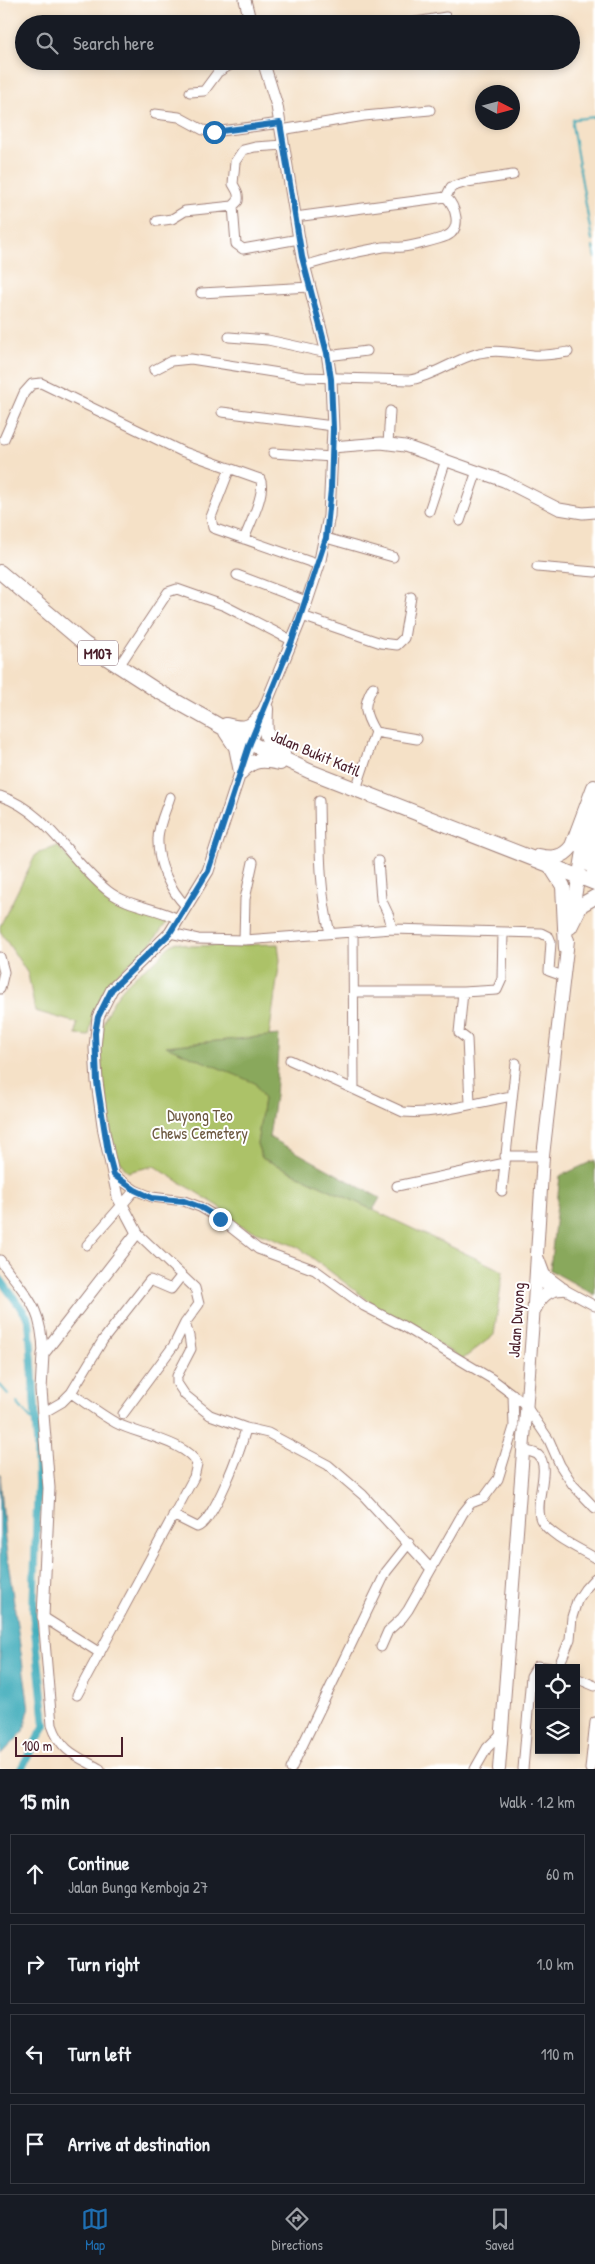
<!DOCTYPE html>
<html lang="en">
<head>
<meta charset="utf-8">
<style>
  body { margin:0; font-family:"Patrick Hand",sans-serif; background:#20242c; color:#f1f3f6 }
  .controls { position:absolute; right:15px; bottom:15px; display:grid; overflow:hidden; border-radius:0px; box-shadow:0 2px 8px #0003 }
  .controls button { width:45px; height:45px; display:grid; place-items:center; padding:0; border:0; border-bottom:1px solid #363941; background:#171b24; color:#f1f3f6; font:25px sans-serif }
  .compass { position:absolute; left:475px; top:85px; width:45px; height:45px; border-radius:50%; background:#171b24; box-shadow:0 2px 8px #0003; rotate:96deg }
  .scale { position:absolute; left:15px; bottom:12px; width:108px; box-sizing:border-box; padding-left:5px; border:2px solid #4a1f2b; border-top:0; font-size:14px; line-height:18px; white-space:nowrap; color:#4a1f2b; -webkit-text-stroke:4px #fff; paint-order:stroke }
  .stop { position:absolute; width:15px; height:15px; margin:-11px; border:4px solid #1f6fb2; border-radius:50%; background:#fff }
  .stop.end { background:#1f6fb2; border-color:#fff; box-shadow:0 1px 5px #0008 }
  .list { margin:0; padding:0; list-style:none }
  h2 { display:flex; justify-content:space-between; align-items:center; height:65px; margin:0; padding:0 20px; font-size:21px }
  h2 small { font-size:16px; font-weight:400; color:#9ea1a6 }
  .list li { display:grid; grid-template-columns:32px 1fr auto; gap:15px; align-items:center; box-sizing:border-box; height:80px; margin:0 10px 10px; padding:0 10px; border:1px solid #363941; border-radius:0px }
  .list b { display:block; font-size:19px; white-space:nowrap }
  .list p { margin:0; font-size:16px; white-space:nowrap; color:#9ea1a6 }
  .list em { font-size:16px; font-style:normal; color:#9ea1a6 }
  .icon { flex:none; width:28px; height:28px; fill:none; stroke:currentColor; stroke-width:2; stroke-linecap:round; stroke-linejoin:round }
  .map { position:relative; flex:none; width:595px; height:1769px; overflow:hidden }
  .search { position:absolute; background:#171b24; box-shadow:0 2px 8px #0003; left:15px; right:15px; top:15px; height:55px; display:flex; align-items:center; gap:12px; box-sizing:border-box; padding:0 18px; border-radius:28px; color:#9ea1a6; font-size:19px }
  .sheet { height:425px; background:#171b24 }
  nav { display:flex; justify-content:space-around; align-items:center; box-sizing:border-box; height:70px; border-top:1px solid #363941; background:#171b24; font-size:14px; color:#9ea1a6 }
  nav a { display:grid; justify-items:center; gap:2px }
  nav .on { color:#1f6fb2 }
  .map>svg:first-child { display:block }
  .green { fill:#acc267; stroke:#7b7049 }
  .forest { fill:#89a85c; stroke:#6a6444 }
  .water { fill:#3cabba; stroke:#436572 }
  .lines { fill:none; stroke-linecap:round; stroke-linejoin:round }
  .stream { stroke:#3cabba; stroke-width:2 }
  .canal { stroke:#3cabba; stroke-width:8 }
  .minor-casing { stroke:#a08079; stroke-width:11 }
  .tertiary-casing { stroke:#a08079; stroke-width:13 }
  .secondary-casing { stroke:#a08079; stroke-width:14 }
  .primary-casing { stroke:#a08079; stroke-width:16 }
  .minor { stroke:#fff; stroke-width:9 }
  .tertiary { stroke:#fff; stroke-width:11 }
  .secondary { stroke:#fff; stroke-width:12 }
  .primary { stroke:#fff; stroke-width:14 }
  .route { stroke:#1f6fb2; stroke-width:6 }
  .labels { text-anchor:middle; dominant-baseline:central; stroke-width:4; stroke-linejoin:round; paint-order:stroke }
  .shield { fill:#fff; stroke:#80626b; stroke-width:1 }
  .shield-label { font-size:15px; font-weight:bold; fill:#4a1f2b }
  .street-label { font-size:16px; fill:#4a1f2b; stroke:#fff }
  .park-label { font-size:16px; fill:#6c5840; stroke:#fff }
</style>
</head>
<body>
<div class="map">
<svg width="595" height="1769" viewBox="0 0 595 1769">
  <rect width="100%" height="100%" fill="#fff"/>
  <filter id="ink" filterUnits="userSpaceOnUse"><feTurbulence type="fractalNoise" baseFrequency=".02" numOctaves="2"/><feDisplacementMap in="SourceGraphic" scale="10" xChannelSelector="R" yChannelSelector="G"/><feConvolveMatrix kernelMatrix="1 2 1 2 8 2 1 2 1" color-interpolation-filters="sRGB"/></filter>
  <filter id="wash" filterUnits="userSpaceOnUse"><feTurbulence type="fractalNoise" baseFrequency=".0096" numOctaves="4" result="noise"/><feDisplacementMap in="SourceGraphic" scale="20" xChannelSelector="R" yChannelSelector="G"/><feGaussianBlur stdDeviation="1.12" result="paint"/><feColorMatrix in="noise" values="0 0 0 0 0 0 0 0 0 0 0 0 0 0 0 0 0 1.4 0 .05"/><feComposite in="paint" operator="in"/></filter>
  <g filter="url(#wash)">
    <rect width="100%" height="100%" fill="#f5e1c7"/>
    <path class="green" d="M58,846C79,871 99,896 130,909C143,915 155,915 167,922L151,944L112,979L103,992L93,1015L89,1036L76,1035L77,1023L35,1011L28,974L0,931V926L36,854Z
      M177,942L189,946L278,944L280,960L269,1036L167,1046L255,1082L264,1099L257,1144L262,1158L503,1271L494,1335L463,1359L381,1310L298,1247L235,1224L220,1207L154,1166L128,1172C112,1155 111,1131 108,1108C105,1088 100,1068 100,1048C99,1010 125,981 154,962C163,955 166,946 177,942Z"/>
    <path class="forest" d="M279,1035L275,1096L269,1137L380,1198L373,1210L262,1158L257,1144L264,1099L255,1083L166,1046Z
      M595,1160V1295L550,1270L560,1176Z"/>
    <path class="water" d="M0,1473L5,1540L29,1709L24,1731L0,1756Z"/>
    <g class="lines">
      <path class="stream" d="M592,240L572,125L573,120L575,119L595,117
        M593,247L595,258
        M0,1385L8,1394
        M17,1403L36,1425"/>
      <path class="canal" d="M0,1279L29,1319L37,1441L38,1483L33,1612L45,1725L21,1769"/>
    </g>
  </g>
  <g filter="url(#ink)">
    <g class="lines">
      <g class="minor-casing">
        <path id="minor" d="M404,24L446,17
          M190,92L204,91L218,72L234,63L241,61
          M155,114L179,117L203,130L214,132L280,123
          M281,130L364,116L430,110
          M233,206L236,244L243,249L299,239
          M295,217L446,197L451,187L467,182L513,175
          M157,221L172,219L185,211L233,206L238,201C239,193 237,191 233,184L235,162L243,150L255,147L284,145
          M304,266C330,258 356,252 383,247C389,246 396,248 402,247C413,246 437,240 447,236C463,228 455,206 446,197
          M201,293L310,287
          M229,337L268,340L327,353
          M327,356L367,351
          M154,370L171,361L191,359L304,377L410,380C434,376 455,359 479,353C497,349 515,353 533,355C545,356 556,354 568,352
          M222,412L333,426
          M4,439L24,393L32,384L41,383L181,451L260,479C267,491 249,526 244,539
          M388,444L390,411
          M273,453L332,457
          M230,468L211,517L213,528L319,565
          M429,511L446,460
          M460,521L477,471
          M326,538L393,557
          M537,567L595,572
          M237,575L306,601
          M302,616L381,643L397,645L404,638L411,597
          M119,666L168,592L177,589L225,606L293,641
          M373,687C362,706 364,713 375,732
          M356,789L375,732L417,739
          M0,796C47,811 70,861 108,891C129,907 155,907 178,919
          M170,797C166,810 158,825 158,839C157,863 170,890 186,906
          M319,801C320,845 319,890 330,933
          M378,861L381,899L389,916L392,929
          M353,932L354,1089
          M170,933L198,939L244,940L392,929L541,933L549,937L551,942L549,971L563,976
          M244,940L245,899L253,862
          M0,957L4,972L0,989
          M354,992H463L497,990L502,979L503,932
          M463,992L459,1033L467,1039L470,1103
          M290,1060L403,1112C439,1115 477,1102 512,1096
          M505,1156H543
          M114,1175L135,1190L152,1197L184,1201L200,1207L220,1219L258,1249L315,1270L364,1306L403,1326L492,1379L520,1400L526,1406L549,1440L560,1465L573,1485L595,1508
          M397,1186L505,1163
          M502,1191L516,1063
          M87,1245L135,1190
          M0,1260C27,1297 42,1306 43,1354
          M535,1283L560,1287L595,1306
          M185,1323L189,1336L191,1349L177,1376V1383L185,1395L210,1415L246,1428L268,1433L328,1465L363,1495L431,1569
          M71,1393L103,1340L150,1280L171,1289L182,1275
          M43,1413L62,1402L71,1393C86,1403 100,1414 116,1423C136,1434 188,1442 197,1464L194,1477L77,1695
          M123,1414L174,1345L185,1323L199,1304L195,1288L137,1233
          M523,1450C528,1452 534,1452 538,1455C552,1467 533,1503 541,1520C549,1535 580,1549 595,1558
          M173,1515L197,1527C213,1524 242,1446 246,1428
          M43,1617L52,1725C61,1752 77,1756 100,1769
          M43,1617L100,1653
          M381,1647L388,1631L402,1618L408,1610L463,1513L471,1503L484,1498L498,1479L514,1427L513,1394
          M558,1668L570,1639L572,1617L577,1601L585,1589L595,1578
          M576,1678L595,1686
          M291,1769L386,1572L409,1543
          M475,1769L487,1748L502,1733
          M523,1769L531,1676L537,1666L552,1668
          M590,1769L595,1722"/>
      </g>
      <g class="tertiary-casing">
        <path id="tertiary" d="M245,0L251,24
          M332,447L381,443L405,446L504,481L559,509L583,513L595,512
          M43,1617L49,1488L41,1390L43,1354L137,1233L118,1197L104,1132L97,1082L95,1048L98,1017L112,989L170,933L208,871L250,743L302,616L319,565L329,516L333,429L331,379L327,353L302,257L277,106L263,61"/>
      </g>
      <g class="secondary-casing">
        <path id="secondary" d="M571,920L586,834
          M538,1259L544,1275L560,1287
          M535,1309C541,1296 549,1289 563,1289
          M499,1769L533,1320L543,1156L568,940"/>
      </g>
      <g class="primary-casing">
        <path id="primary" d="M0,572L85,644L156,690L250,743L309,771L595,883
          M266,709C265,732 263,739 283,753
          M226,725C249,731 251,727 266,709
          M226,732L236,747L241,772
          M241,772C253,759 263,759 280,763
          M593,805L589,862L595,872
          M539,856C553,859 563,858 572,846L594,787
          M549,864L563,886L566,948
          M570,927L581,905L595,897"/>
      </g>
      <use href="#minor" class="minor"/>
      <use href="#tertiary" class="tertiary"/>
      <use href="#secondary" class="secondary"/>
      <use href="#primary" class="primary"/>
    </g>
  </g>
  <g class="lines" filter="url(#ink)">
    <path class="route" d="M214,132L280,123L302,257L327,353L331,379L333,429L331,489L326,538L292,641L250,743L208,871L170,933L112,989L98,1017L95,1033L97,1082L108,1152L114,1175L135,1190L152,1198L184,1201L200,1207L220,1219"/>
  </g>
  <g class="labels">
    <rect class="shield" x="78" y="640.5" width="40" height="25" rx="4"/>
    <g class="shield-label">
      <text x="98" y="653">M107</text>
    </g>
    <g class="street-label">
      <text transform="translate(316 753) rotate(23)">Jalan Bukit Katil</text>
      <text transform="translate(516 1320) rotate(-86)">Jalan Duyong</text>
    </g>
    <g class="park-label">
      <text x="200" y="1115">Duyong Teo<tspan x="200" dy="18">Chews Cemetery</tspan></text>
    </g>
  </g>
</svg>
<div class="controls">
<button><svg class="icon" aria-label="locate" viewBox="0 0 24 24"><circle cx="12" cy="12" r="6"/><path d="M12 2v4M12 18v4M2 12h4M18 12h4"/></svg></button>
<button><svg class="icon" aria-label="layers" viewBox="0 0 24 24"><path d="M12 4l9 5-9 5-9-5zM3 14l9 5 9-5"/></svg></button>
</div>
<svg class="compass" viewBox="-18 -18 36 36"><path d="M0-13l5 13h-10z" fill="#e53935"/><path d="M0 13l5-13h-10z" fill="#9ea1a6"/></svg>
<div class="scale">100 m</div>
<div class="stop" style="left:214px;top:132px"></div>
<div class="stop end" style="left:220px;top:1219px"></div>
<div class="search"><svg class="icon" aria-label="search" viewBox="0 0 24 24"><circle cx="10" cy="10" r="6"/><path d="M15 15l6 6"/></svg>Search here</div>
</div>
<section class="sheet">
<h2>15 min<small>Walk · 1.2 km</small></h2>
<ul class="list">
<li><svg class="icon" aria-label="ahead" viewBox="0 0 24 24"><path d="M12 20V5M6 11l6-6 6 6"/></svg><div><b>Continue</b><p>Jalan Bunga Kemboja 27</p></div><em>60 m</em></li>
<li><svg class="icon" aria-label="right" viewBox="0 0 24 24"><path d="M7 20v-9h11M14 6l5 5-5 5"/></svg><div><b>Turn right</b></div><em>1.0 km</em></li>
<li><svg class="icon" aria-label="left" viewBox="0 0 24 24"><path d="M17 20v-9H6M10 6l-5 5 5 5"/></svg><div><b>Turn left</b></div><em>110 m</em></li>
<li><svg class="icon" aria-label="arrive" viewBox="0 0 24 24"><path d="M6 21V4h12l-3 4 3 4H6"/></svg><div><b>Arrive at destination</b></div></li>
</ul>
</section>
<nav>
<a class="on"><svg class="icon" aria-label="map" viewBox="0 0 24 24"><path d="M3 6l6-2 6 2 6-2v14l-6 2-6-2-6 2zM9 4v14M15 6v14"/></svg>Map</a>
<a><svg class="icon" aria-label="directions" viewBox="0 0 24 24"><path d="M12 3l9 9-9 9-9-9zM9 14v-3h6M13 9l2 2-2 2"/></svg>Directions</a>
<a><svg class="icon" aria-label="saved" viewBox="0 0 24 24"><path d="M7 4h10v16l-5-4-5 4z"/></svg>Saved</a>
</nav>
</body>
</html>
